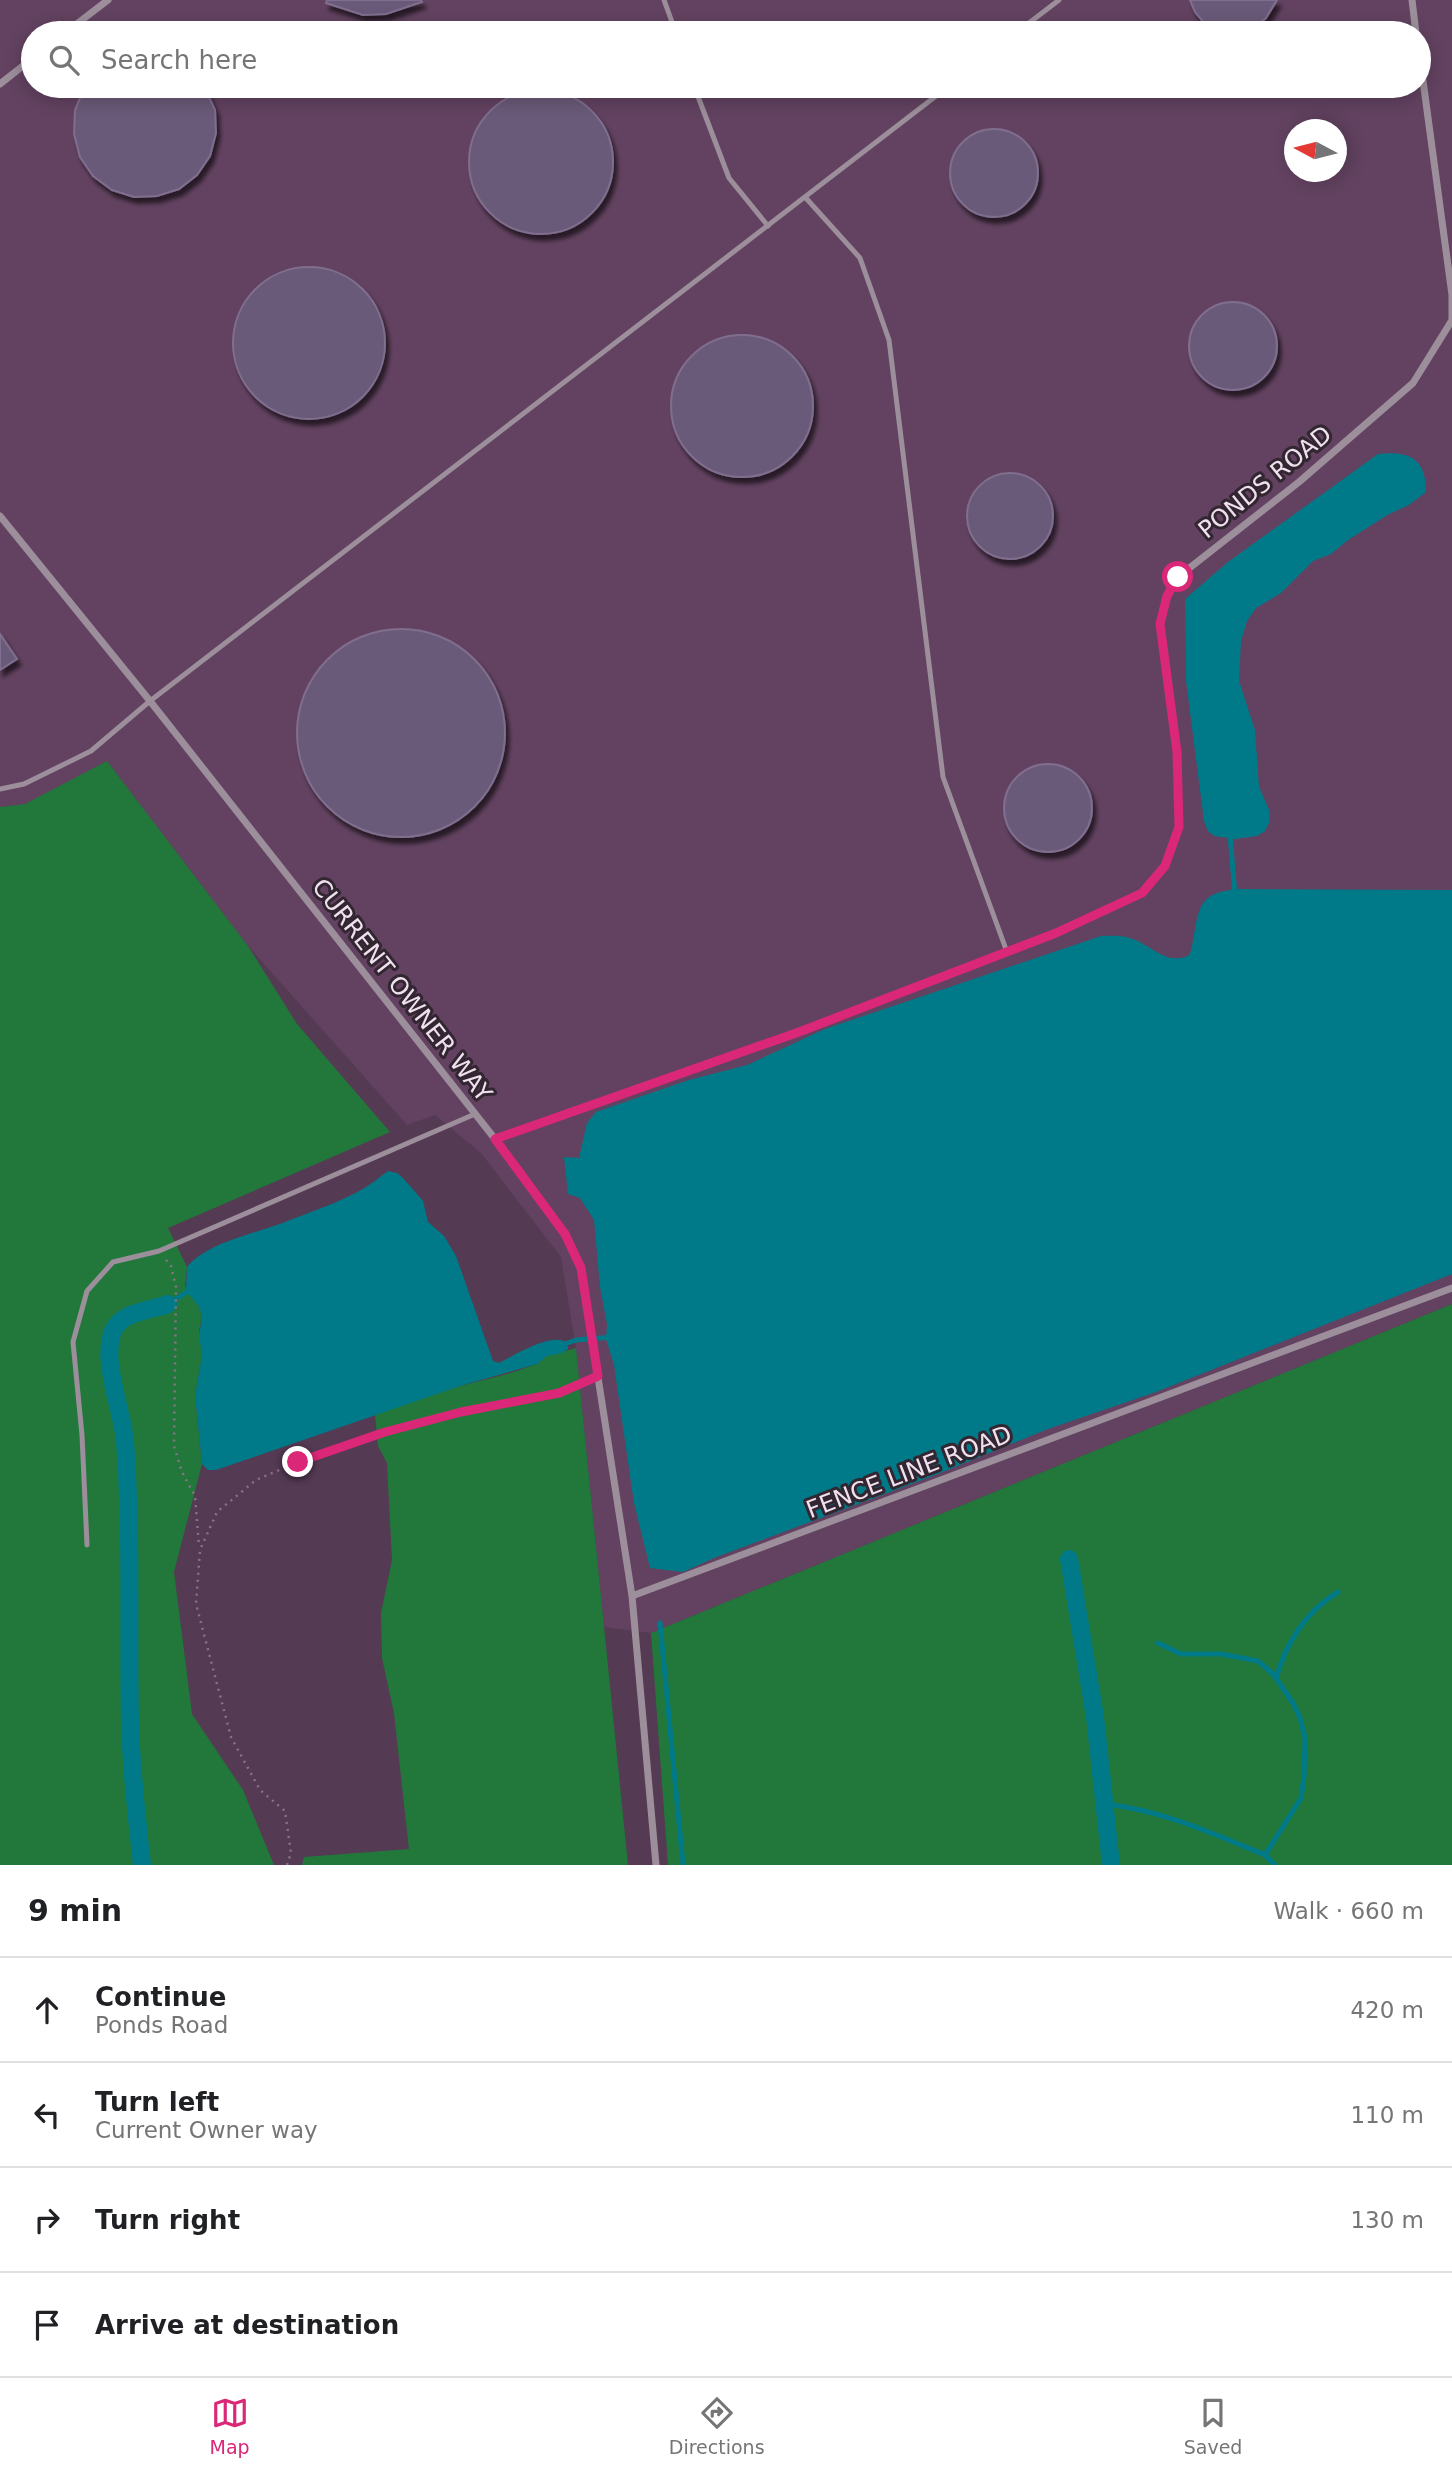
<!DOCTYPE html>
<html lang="en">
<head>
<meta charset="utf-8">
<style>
  body { margin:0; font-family:"DejaVu Sans",sans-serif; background:#f2f2f2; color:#202124 }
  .compass { position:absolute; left:1284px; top:119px; width:63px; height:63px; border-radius:50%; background:#fff; box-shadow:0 4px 18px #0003; rotate:277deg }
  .stop { position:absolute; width:21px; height:21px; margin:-16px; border:5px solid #db2777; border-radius:50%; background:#fff }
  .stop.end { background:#db2777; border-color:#fff; box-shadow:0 2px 7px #0008 }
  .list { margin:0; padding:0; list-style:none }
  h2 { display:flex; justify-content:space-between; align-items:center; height:91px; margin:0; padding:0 28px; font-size:30px }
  h2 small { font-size:23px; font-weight:400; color:#757577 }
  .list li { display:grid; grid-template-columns:46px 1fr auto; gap:21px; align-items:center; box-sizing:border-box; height:105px; padding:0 28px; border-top:2px solid #e0e0e0 }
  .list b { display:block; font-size:26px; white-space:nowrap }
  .list p { margin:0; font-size:23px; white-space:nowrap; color:#757577 }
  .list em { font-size:23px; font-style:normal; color:#757577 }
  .icon { flex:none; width:38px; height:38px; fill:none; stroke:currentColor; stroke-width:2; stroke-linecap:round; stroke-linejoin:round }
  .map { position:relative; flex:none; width:1452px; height:1865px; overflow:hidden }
  .search { position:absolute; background:#fff; box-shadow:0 4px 18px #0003; left:21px; right:21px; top:21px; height:77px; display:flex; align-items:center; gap:18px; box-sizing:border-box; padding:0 24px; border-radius:38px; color:#757577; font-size:26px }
  .sheet { height:511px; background:#fff }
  nav { display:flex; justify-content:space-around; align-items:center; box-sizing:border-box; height:98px; border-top:2px solid #e0e0e0; background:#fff; font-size:19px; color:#757577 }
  nav a { display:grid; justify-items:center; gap:4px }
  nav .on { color:#db2777 }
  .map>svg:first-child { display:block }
  .built { fill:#624260; fill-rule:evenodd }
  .green { fill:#22783b }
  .water { fill:#007a88 }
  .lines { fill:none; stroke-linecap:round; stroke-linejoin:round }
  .stream { stroke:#007a88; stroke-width:5 }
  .canal { stroke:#007a88; stroke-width:18 }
  .building { fill:#6b5a79; stroke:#806e8f; stroke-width:2; filter:url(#shadow) }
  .path { stroke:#897288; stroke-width:2.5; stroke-dasharray:2 5; stroke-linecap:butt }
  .service { stroke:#9c8f9b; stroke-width:5 }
  .minor { stroke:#9c8f9b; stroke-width:7 }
  .route { stroke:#db2777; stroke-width:9 }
  .labels { text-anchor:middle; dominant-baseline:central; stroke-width:6; stroke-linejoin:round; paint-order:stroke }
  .street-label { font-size:24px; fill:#f1e0ef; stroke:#322631 }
</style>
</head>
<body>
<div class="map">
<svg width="1452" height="1865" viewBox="0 0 1452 1865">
  <defs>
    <filter id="shadow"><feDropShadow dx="3.5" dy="6" stdDeviation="2" flood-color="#0009"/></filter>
  </defs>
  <rect width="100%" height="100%" fill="#543a53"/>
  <path class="built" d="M0,0H1452V1304L651,1633L604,1627L576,1348L561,1257L481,1153L435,1115L407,1125L248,946L107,761L25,805L0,807ZM33,33H1419V86H33ZM1294,130H1336V172H1294Z"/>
  <path class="green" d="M107,761L248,946L297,1024L390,1132L168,1228L187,1267L185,1286L199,1307L202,1317L199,1331L202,1356L195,1395L202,1464L174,1572L192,1714L243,1790L274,1865H0V807L25,804Z
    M1452,1304V1865H668L651,1633Z
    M576,1348L628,1865H302L304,1857L409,1849L394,1713L382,1658L381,1613L392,1560L387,1463L378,1446L375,1414L460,1386L507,1374L537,1364L547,1356Z"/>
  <path class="water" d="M1378,454C1409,451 1426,458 1426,492L1409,505L1389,514L1348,540L1331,554L1313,561L1281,593L1256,608L1247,621L1241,641L1239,681L1255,730L1259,787L1270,812L1269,823L1265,831L1257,836L1235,839L1214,836L1208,831L1204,821L1186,681L1185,599L1228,562Z
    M1240,889L1452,890V1274L1156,1392L1048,1429L938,1474L714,1558L683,1572L650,1568L634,1503L614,1365L606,1339L607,1324L600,1287L594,1220L580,1198L568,1194L564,1157L579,1158L587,1123L596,1112L689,1080L747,1065L825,1029L1101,936C1110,936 1120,935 1130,938C1152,945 1165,965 1188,956L1191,951C1200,912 1193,892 1240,889Z
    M388,1171L397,1173L403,1178L423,1201L428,1222L444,1236L456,1256L493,1361L499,1363C514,1355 554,1331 567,1343L568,1349L562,1353L547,1356L537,1364L460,1386L216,1470H208L202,1464L195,1395L202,1356L199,1335L202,1317L199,1307L186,1290L187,1267C208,1241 260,1233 290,1220C318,1209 350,1199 375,1181C379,1178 383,1174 388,1171Z"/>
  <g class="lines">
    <path class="stream" d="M1230,835L1235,895
      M168,1304L187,1292H193
      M562,1345L576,1340L614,1337
      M660,1623L683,1865
      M1158,1643L1181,1654H1221L1258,1661L1273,1674L1293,1703L1300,1718L1305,1738L1304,1777L1301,1798L1265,1855
      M1276,1679C1285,1644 1306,1611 1338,1592
      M1104,1804C1162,1810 1212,1833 1265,1855L1275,1865"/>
    <path class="canal" d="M1069,1559L1095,1717L1111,1865
      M142,1865C137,1818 131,1770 130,1722C128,1629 132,1534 125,1441C122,1409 101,1361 113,1331C122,1311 150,1311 168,1304"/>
  </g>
  <path class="building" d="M327,0H421L422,2L386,14L363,15L326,3Z
    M1190,0H1277L1266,18L1254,28L1233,33L1218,30L1205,24L1195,12Z
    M85,86H204L215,110L216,133L210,156L197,175L179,189L157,196L134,197L112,190L93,176L80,157L74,134L75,110Z
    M469 162a72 72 0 1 1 144 0a72 72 0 1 1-144 0Z
    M950 173a44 44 0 1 1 88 0a44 44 0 1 1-88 0Z
    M233 343a76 76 0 1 1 152 0a76 76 0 1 1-152 0Z
    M1189 346a44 44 0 1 1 88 0a44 44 0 1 1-88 0Z
    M671 406a71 71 0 1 1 142 0a71 71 0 1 1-142 0Z
    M967 516a43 43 0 1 1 86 0a43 43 0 1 1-86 0Z
    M297 733a104 104 0 1 1 208 0a104 104 0 1 1-208 0Z
    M0,634L17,659L0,670Z
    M1004 808a44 44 0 1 1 88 0a44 44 0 1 1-88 0Z"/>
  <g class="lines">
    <path class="path" d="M166,1260L171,1266L176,1287L174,1446L182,1472L195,1496L199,1546
      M287,1865L291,1853L285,1811L260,1790L231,1737L196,1604L200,1550L217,1512L256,1480L298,1462L385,1432L461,1412L559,1393L589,1380"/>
    <path class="service" d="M664,0L676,33
      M1016,33L1059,0
      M694,86L729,178L768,226
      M805,197L860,258L889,340L943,777L1007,952
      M0,789L24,784L91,751L150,701L949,86
      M87,1545L82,1435L73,1342L87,1291L113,1262L159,1251L475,1114"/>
    <path class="minor" d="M1412,0L1416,33
      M65,33L108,0
      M0,84L33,58
      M0,516L150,701L495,1139L565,1234L581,1268L632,1596
      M495,1139L799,1032L1056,933L1142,893L1165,866L1179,827L1177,752L1160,624L1167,596L1178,577L1299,482L1413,383L1452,320V295L1419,51
      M656,1865L632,1596L1452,1288"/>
  </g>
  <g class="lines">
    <path class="route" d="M298,1462L385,1432L461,1412L559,1393L598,1376L581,1268L565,1234L495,1139L799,1032L1056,933L1142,893L1165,866L1179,827L1177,752L1160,624L1167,596L1178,577"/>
  </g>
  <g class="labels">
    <g class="street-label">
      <text transform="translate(1265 482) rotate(-39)">PONDS ROAD</text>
      <text transform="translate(402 990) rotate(52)">CURRENT OWNER WAY</text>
      <text transform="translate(909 1472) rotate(-21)">FENCE LINE ROAD</text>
    </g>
  </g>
</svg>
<svg class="compass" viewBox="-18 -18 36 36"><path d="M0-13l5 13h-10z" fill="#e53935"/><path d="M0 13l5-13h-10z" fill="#757577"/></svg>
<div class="stop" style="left:1178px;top:577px"></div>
<div class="stop end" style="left:298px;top:1462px"></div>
<div class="search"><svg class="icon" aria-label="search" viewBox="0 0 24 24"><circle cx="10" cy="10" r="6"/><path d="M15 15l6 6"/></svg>Search here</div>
</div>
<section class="sheet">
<h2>9 min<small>Walk · 660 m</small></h2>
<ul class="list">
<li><svg class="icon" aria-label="ahead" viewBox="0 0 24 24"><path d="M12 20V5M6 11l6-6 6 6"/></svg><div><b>Continue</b><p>Ponds Road</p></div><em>420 m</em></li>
<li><svg class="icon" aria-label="left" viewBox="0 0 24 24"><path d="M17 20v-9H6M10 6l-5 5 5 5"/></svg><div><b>Turn left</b><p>Current Owner way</p></div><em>110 m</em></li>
<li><svg class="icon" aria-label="right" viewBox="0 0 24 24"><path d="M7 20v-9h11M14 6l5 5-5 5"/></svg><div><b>Turn right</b></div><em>130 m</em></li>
<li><svg class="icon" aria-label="arrive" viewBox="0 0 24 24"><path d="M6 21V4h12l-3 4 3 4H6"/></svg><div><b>Arrive at destination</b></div></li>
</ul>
</section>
<nav>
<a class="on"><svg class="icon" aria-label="map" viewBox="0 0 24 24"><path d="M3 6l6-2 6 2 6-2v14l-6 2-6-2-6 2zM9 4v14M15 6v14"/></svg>Map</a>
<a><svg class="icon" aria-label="directions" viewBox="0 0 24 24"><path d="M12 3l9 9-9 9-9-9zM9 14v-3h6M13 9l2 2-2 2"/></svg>Directions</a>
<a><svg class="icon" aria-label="saved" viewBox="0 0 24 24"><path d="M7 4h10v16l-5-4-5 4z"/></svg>Saved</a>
</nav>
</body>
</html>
